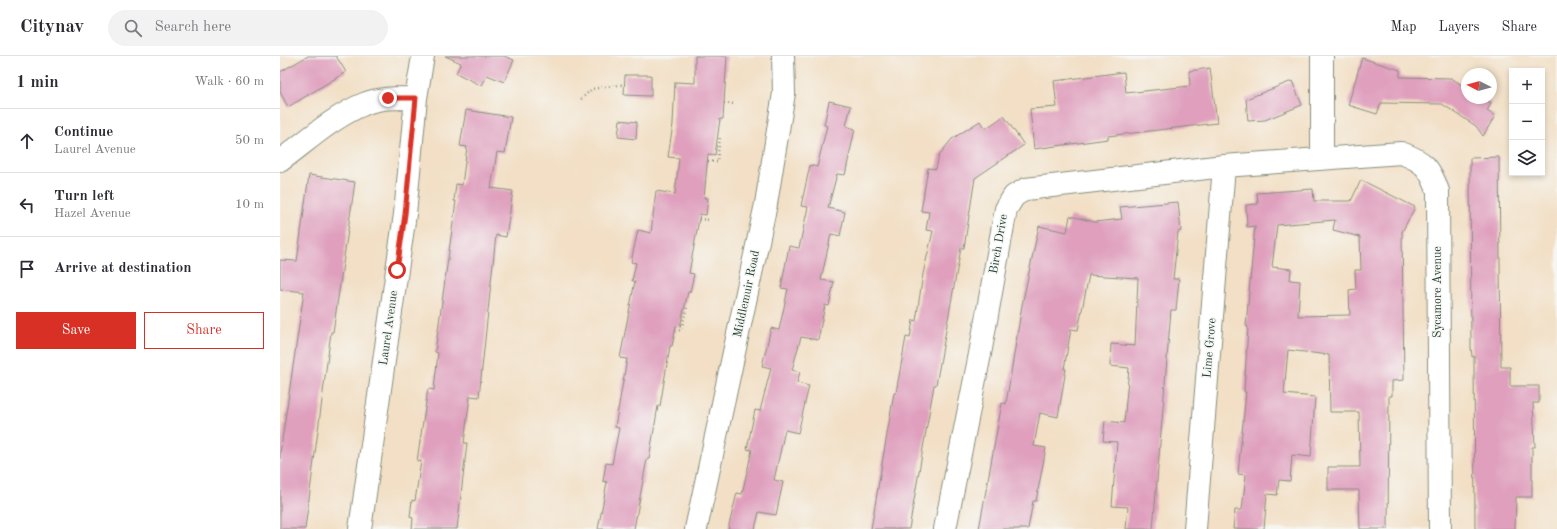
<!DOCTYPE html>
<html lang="en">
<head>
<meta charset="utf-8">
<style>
  body { margin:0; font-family:"Old Standard TT",serif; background:#f2f2f3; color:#2b2b33 }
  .controls { position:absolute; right:12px; top:12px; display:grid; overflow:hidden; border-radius:0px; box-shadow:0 2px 6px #0003 }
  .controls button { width:36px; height:36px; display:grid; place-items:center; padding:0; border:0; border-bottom:1px solid #e1e1e2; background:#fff; color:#2b2b33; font:20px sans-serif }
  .compass { position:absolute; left:1181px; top:12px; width:36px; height:36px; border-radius:50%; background:#fff; box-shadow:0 2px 6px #0003; rotate:276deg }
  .stop { position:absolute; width:12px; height:12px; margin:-9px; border:3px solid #d93025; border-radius:50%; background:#fff }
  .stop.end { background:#d93025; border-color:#fff; box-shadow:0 1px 4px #0008 }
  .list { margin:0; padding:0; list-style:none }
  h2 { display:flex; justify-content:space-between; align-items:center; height:52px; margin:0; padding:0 16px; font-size:17px }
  h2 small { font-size:13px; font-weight:400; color:#7c7c81 }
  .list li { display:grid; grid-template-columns:26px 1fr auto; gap:12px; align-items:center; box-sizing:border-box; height:64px; padding:0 16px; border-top:1px solid #e1e1e2 }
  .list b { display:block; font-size:15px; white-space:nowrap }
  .list p { margin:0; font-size:13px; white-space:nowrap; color:#7c7c81 }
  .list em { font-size:13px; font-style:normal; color:#7c7c81 }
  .actions { display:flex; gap:8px; padding:12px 16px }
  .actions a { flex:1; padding:9px 0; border:1px solid #d93025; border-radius:0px; text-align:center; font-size:14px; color:#d93025 }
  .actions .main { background:#d93025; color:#fff }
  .icon { flex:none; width:22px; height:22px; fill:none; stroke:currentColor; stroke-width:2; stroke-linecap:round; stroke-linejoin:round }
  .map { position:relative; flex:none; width:1277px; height:473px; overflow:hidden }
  header { display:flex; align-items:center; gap:24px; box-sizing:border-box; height:56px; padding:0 20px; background:#fff; border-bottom:1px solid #e1e1e2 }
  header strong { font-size:19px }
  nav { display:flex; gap:22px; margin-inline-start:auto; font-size:14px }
  .search { width:280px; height:36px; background:#f2f2f3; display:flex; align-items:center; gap:10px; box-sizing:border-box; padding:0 14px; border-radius:22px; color:#7c7c81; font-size:15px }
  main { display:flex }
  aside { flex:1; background:#fff }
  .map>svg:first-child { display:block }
  .building { fill:#df9fbd; fill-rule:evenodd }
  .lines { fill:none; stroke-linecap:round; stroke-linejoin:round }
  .minor-casing { stroke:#888e7c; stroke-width:24 }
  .path { stroke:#888e7c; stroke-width:2.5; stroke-dasharray:1 3; stroke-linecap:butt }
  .minor { stroke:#fff; stroke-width:22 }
  .route { stroke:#d93025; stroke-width:5 }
  .labels { text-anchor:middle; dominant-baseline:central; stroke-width:3; stroke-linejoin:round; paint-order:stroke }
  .street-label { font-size:12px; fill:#1f3d34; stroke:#f6f6f2 }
</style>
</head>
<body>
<header>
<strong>Citynav</strong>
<div class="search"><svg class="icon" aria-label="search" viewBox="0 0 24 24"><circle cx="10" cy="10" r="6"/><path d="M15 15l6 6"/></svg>Search here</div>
<nav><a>Map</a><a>Layers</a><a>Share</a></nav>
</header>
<main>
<aside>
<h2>1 min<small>Walk · 60 m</small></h2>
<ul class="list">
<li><svg class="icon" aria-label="ahead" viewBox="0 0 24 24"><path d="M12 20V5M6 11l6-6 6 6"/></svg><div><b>Continue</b><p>Laurel Avenue</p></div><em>50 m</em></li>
<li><svg class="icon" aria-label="left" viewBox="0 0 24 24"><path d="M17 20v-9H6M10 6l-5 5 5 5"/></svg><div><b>Turn left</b><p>Hazel Avenue</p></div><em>10 m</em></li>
<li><svg class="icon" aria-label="arrive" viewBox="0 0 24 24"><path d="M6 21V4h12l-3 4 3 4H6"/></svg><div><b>Arrive at destination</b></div></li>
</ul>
<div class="actions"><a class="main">Save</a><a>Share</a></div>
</aside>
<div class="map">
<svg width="1277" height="473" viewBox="0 0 1277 473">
  <rect width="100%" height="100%" fill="#f6f6f2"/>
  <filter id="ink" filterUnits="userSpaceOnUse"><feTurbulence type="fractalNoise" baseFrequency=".025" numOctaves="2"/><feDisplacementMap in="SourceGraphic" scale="8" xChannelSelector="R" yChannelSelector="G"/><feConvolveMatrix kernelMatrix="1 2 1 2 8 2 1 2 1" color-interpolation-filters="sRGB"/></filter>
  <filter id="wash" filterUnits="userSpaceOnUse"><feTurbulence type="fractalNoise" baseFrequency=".012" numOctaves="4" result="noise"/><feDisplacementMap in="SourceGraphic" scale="16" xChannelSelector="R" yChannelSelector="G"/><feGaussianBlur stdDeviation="0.9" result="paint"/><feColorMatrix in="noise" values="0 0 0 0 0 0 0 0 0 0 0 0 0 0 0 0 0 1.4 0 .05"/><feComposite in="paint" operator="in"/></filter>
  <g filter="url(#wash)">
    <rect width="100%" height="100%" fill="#f2dfc5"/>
    <g id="blocks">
      <path class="building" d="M28,0H56L66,16L8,51L0,36V16Z
        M165,0H224L234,4L224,26L207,19L202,30L176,17L181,7Z
        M415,0H447L443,63H440L435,99L428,98L424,142H428L426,159L420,158L409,217L414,218L410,236H408L400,271L396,270L392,290H390L380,350H378L369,403H367L354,473H318L327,426L323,425L326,407L332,408L339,372L335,371L347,303L340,302L355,225H352L356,207L351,206L358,174L371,177L376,135L395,138L399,102L388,101L393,68L395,26L415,27Z
        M1082,2L1120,14V21L1171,22L1187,32V42H1203L1211,47L1207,55L1215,60L1203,80L1196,70L1162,48L1101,47L1097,58L1068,49Z
        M930,12L937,67L828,80V83L754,93L750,53L777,51L774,25L844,16L846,37L910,30L909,15Z
        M345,19H371V40L344,39Z
        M1012,25L1022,49L985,64L968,65L966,43Z
        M549,45L571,50L566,70L575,73L565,119L557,118L548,152L565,156L560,180L551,178L541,224L554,226L549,250L545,249L538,284L521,281L512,314L520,316L517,327L529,330L518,377L505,374L494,424L503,426L496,459L479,456L475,473H448L457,437L462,438L472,394L467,393L475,354L480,355L491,312L482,310L491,272L499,274L508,233L501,232L509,190L519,192L528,151L521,150L530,109L537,111L547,70L544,69Z
        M186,54L231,61L225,97L217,96L211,132L233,135L226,181L216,179L199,341L190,340L184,387H187L177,473H132L133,462L130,461L132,444L135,445L141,405H137L148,333L154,334L158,297L155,296L176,145H174L176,128L182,129L187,91L180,90Z
        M724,60L744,89L695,122L684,192H681L656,329H654L629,473H591L614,337H616L626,281L630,282L633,264L636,265L643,218L653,175L646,174L649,156L641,155L648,112L656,113L659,99L672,83L700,65L705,73Z
        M340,64L357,66L356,83L338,81Z
        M1219,101L1221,311H1230V330H1259V347H1253L1255,391H1252V441H1236L1235,473H1195L1194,300L1192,301L1191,291L1190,102Z
        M29,119L75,126L53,276H51L25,473H0V398L24,236L0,233V204L17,205Z
        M1081,124L1135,151L1122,176L1124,324L1112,325V340H1109L1108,473H1080L1079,434H1048V411H1080L1079,356H1050L1049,299L1008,294L1004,338L1035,341L1031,401L1012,399L1010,425L999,424L997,439L987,438L984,473H953L955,454H962L966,419L958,418L966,336H964L968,271L966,270L975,170L967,171L966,149L978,148L977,137L1033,133L1034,145H1071ZM1055,164L1053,174L1080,181L1081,214H1075L1076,233L1069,234L1070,259L1018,260L1020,225L1010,224L1011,213L992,211L997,169Z
        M898,146L901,175L898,176L893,223H899L896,254H891L873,473H846L848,451L832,450L837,386L823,385L825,365L844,367L849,312L830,310L831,288L855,290L858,222L809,219L798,274L791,273L784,313H786L778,361L760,357L754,390L766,392L756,445H753L748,473H699L722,347L726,348L742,249L759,170L787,176L790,160L815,166L842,163L840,151Z"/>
    </g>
  </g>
  <g filter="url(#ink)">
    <use href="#blocks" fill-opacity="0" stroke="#888e7c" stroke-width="1"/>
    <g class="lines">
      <g class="minor-casing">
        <path id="minor" d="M1042,0V102
          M0,105C27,85 53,61 84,48C100,41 119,42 136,42
          M80,473L125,158L136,42L143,0
          M416,473L486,148L504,37L503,0
          M665,473L700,298L726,153L734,140L746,133L944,110L1121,97C1144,105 1150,112 1158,135L1160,473
          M915,473L944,110"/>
      </g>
      <path class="path" d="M301,43L312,33L345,28
        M444,47L456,48
        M428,105L437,106L440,81
        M419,163L430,164
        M395,275L401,274L407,251"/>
      <use href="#minor" class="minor"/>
    </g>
  </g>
  <g class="lines" filter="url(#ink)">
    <path class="route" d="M108,42H136L125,158L117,214"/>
  </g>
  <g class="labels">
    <g class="street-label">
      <text transform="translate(719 188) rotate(-80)">Birch Drive</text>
      <text transform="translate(1158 236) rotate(-90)">Sycamore Avenue</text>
      <text transform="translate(467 238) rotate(-78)">Middlemuir Road</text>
      <text transform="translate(109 272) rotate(-82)">Laurel Avenue</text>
      <text transform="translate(930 292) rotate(-85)">Lime Grove</text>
    </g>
  </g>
</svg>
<div class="controls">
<button>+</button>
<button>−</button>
<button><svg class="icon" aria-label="layers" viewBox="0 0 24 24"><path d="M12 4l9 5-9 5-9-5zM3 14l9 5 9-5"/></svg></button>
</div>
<svg class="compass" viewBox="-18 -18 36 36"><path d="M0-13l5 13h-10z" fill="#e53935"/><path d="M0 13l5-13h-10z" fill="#7c7c81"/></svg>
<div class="stop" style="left:117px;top:214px"></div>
<div class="stop end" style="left:108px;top:42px"></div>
</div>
</main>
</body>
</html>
